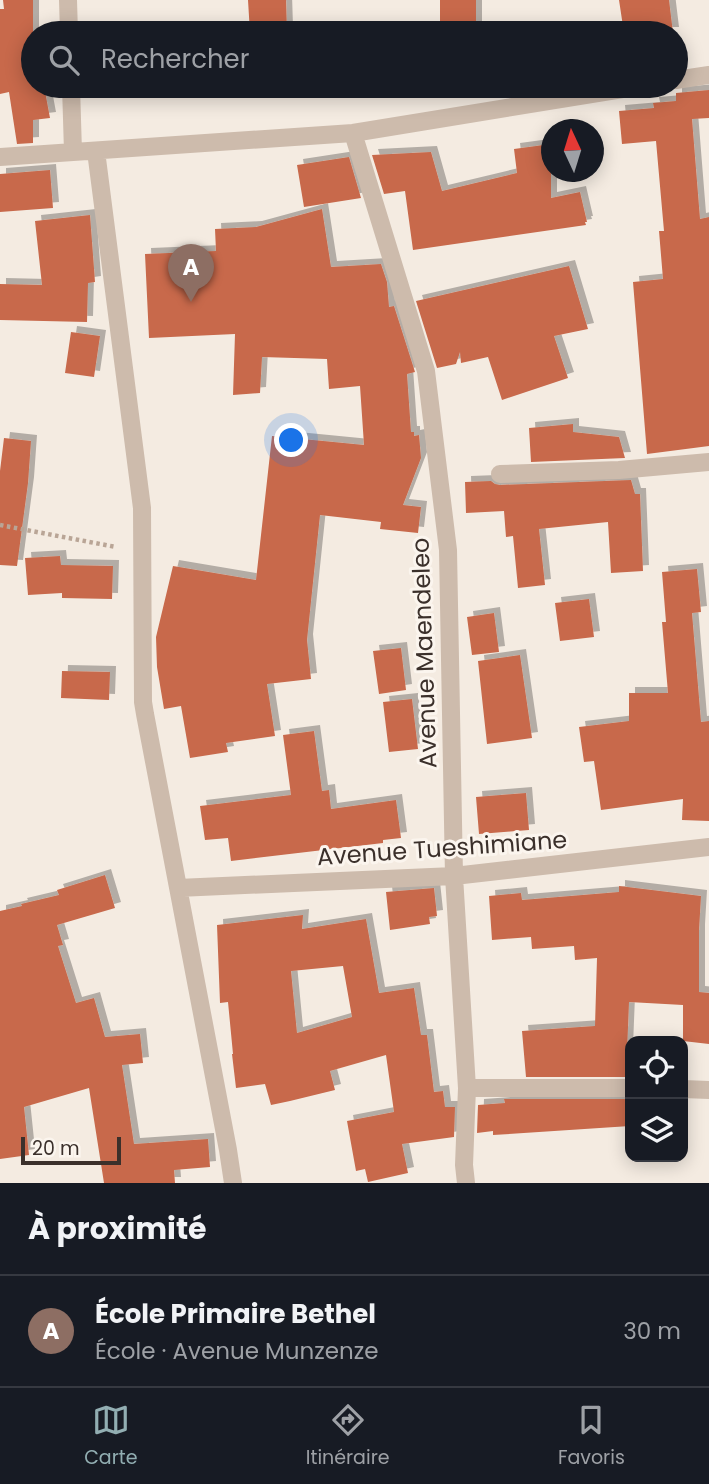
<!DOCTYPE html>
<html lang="fr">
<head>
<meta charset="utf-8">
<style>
  body { margin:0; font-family:Poppins,sans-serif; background:#242831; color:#f1f3f6 }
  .controls { position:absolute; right:21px; bottom:21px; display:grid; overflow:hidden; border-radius:14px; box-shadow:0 4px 18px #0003 }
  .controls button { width:63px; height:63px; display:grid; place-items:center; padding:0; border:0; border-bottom:2px solid #363941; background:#171b24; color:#f1f3f6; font:35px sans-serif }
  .compass { position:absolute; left:541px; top:119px; width:63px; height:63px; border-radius:50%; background:#171b24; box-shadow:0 4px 18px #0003; rotate:356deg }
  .scale { position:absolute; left:21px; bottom:18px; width:100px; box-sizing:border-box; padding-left:7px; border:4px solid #3b302b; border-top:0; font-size:19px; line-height:24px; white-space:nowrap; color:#3b302b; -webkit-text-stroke:5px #fbf5ee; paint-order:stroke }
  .you { position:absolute; left:292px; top:441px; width:24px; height:24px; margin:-18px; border:5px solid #fff; border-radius:50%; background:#1a73e8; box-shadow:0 0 0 10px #1a73e833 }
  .badge { display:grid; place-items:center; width:46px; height:46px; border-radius:50%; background:#92aeb2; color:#fff; font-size:23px; font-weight:700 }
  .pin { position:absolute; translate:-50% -58px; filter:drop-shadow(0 2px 4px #0008) }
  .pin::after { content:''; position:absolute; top:37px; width:24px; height:21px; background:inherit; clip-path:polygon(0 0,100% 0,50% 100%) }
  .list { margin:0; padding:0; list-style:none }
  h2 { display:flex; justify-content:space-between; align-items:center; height:91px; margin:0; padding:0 28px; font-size:30px }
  h2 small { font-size:23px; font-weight:400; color:#9ea1a6 }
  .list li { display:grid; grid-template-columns:46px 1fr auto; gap:21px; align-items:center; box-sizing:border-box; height:112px; padding:0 28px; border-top:2px solid #363941 }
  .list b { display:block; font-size:26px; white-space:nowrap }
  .list p { margin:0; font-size:23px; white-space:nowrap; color:#9ea1a6 }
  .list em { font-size:23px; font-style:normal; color:#9ea1a6 }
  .icon { flex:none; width:38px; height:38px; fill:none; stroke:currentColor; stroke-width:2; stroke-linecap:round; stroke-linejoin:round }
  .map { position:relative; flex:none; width:709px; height:1183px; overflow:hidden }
  .search { position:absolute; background:#171b24; box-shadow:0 4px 18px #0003; left:21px; right:21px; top:21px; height:77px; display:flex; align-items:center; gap:18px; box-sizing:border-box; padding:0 24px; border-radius:38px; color:#9ea1a6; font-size:26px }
  .sheet { height:203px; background:#171b24 }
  nav { display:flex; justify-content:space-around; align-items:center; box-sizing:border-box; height:98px; border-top:2px solid #363941; background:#171b24; font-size:19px; color:#9ea1a6 }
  nav a { display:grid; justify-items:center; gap:4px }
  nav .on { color:#92aeb2 }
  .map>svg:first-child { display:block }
  .building { fill:#c8694b; fill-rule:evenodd; filter:url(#shadow) }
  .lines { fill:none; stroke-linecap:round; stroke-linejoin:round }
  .path { stroke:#b9a596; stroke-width:4.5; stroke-dasharray:3.5 3.5; stroke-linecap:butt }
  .minor { stroke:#cdbbac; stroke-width:18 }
  .labels { text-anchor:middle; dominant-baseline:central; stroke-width:6; stroke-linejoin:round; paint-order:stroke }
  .street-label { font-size:24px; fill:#3b302b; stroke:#fbf5ee }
</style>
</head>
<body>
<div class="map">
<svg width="709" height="1183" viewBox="0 0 709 1183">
  <defs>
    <filter id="shadow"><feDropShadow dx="6" dy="-6" stdDeviation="0" flood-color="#0004"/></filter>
  </defs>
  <rect width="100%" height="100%" fill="#f4ebe1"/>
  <path class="building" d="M3,0H33V86H44L50,118L33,120V143L17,144L9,92L0,94V9H4Z
    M248,0H286L287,33H250Z
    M440,0H476V33H440Z
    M619,0H669L673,33H624Z
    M709,90V118L692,119L700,219L709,217V446L647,454L633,282L663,279L659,231H664L656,141L622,144L619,111L654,108L653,103L676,101V93Z
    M551,144V198L580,192L587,222H585L586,225L413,250L405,191L384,194L372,155L431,152L442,191L517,173L514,149Z
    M349,157L361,198L304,207L297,165Z
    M50,170L53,208L0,212V174Z
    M322,209L331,267L381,264L387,282L389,307L394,306L415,372L407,374L411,432H414V436L419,435L421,458L403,505L421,507L418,533L380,529L381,522L320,515L307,640L311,679L267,684L275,736L226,743L228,752L190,758L181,706L164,709L157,667L156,637L173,566L256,580L272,436L364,445L360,386L329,389L327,359L262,357L260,393L233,395L235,334L149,338L145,254L216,251L215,229L256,227Z
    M90,215L95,282L88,283L87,322L0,320V284L42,285L35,221Z
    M569,266L588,329L554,336L568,378L502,400L488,357L461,363L460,352L456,364L437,368L416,301Z
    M71,332L100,336L94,377L65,373Z
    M573,424V432L619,437L625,458L531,462L529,428Z
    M4,438L31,441L28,483L17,566L0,565V471Z
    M631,480L635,494H640L643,571L611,573L608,522L539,529L545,585L518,588L513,536L506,537L504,511L466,513L465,482L491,481L495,484L500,485Z
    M60,556L61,565L113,566L112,599L62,598V593L28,595L25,558Z
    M697,569L701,612L692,613L701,722L709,721V821L682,820L683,799L601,810L594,761L584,762L579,727L629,721V693H668L662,622H666L662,572Z
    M589,599L594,637L560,641L555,603Z
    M494,613L499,652L472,655L467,617Z
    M401,648L406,690L379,694L373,651Z
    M520,655L532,738L487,744L478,661Z
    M62,671L110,672L109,700L61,698Z
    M412,699L418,749L389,752L383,702Z
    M314,731L322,791L329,790L331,809L396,800L401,838L383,840V843L231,861L228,838L205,840L200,806L291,795L283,735Z
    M526,793L529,830L479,834L476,797Z
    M105,875L115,908L57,925L63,945L58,946L76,1003L94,998L105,1037L140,1034L143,1063L122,1065L134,1144L208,1139L210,1167L174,1170L175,1183H104L89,1088L24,1107L29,1155L0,1159V911L22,906L21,904L59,895L57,890Z
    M619,886L701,896L699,930V992L709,993V1044L683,1041V1005L629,1002L626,1077H526L522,1031L595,1026L597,958L575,960L574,946L532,949L531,937L492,940L489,896L521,893L522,900L619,892Z
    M434,888L437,916L429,917L430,924L390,930L386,892Z
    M303,915L302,929L366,919L379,993L414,988L421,1035H427L434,1092L443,1091L445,1107H455L454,1137L402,1144L408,1173L368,1182L365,1169L356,1171L347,1121L394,1112L386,1055L330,1071L335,1090L290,1101L271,1105L265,1084L236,1088L232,1054H233L228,1002L220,1003L217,925ZM343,966L352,1017L297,1033L291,971Z
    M504,1099H630V1126L493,1135V1131L477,1133L478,1105L505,1103Z"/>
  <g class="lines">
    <path class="path" d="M0,525L116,547"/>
    <path class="minor" d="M68,0L69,33
      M676,80L709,75
      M71,86L73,152
      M353,133L426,371L448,550L454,876L467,1088L464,1165L466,1183
      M96,151L142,508L143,702L145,714L228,1150L233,1183
      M0,157L353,133L641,86
      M500,474L619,470L709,462
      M178,888L454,876L709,847
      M467,1088H630
      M683,1089L709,1090"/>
  </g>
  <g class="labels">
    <g class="street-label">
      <text transform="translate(424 653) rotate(-92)">Avenue Maendeleo</text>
      <text transform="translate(442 848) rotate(-4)">Avenue Tueshimiane</text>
    </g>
  </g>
</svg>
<div class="controls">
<button><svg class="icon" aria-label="locate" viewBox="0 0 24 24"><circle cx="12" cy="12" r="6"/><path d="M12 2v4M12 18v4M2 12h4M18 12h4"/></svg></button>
<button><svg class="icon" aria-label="layers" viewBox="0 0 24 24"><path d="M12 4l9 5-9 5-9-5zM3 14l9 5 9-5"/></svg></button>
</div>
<svg class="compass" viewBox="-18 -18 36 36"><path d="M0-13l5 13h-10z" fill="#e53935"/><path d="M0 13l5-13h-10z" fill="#9ea1a6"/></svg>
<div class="scale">20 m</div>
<div class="you"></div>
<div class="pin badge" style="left:191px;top:302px;background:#8d6e63">A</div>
<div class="search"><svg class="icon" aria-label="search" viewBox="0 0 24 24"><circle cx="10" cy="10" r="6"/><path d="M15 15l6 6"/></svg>Rechercher</div>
</div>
<section class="sheet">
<h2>À proximité<small></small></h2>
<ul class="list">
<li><span class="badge" style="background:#8d6e63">A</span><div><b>École Primaire Bethel</b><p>École · Avenue Munzenze</p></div><em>30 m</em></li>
</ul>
</section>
<nav>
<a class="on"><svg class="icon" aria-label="map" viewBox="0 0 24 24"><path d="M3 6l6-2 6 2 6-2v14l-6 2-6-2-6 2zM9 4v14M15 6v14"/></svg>Carte</a>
<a><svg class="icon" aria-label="directions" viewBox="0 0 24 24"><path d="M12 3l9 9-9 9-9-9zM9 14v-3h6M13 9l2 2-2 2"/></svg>Itinéraire</a>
<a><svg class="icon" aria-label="saved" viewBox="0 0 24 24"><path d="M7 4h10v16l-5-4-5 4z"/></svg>Favoris</a>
</nav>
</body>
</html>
